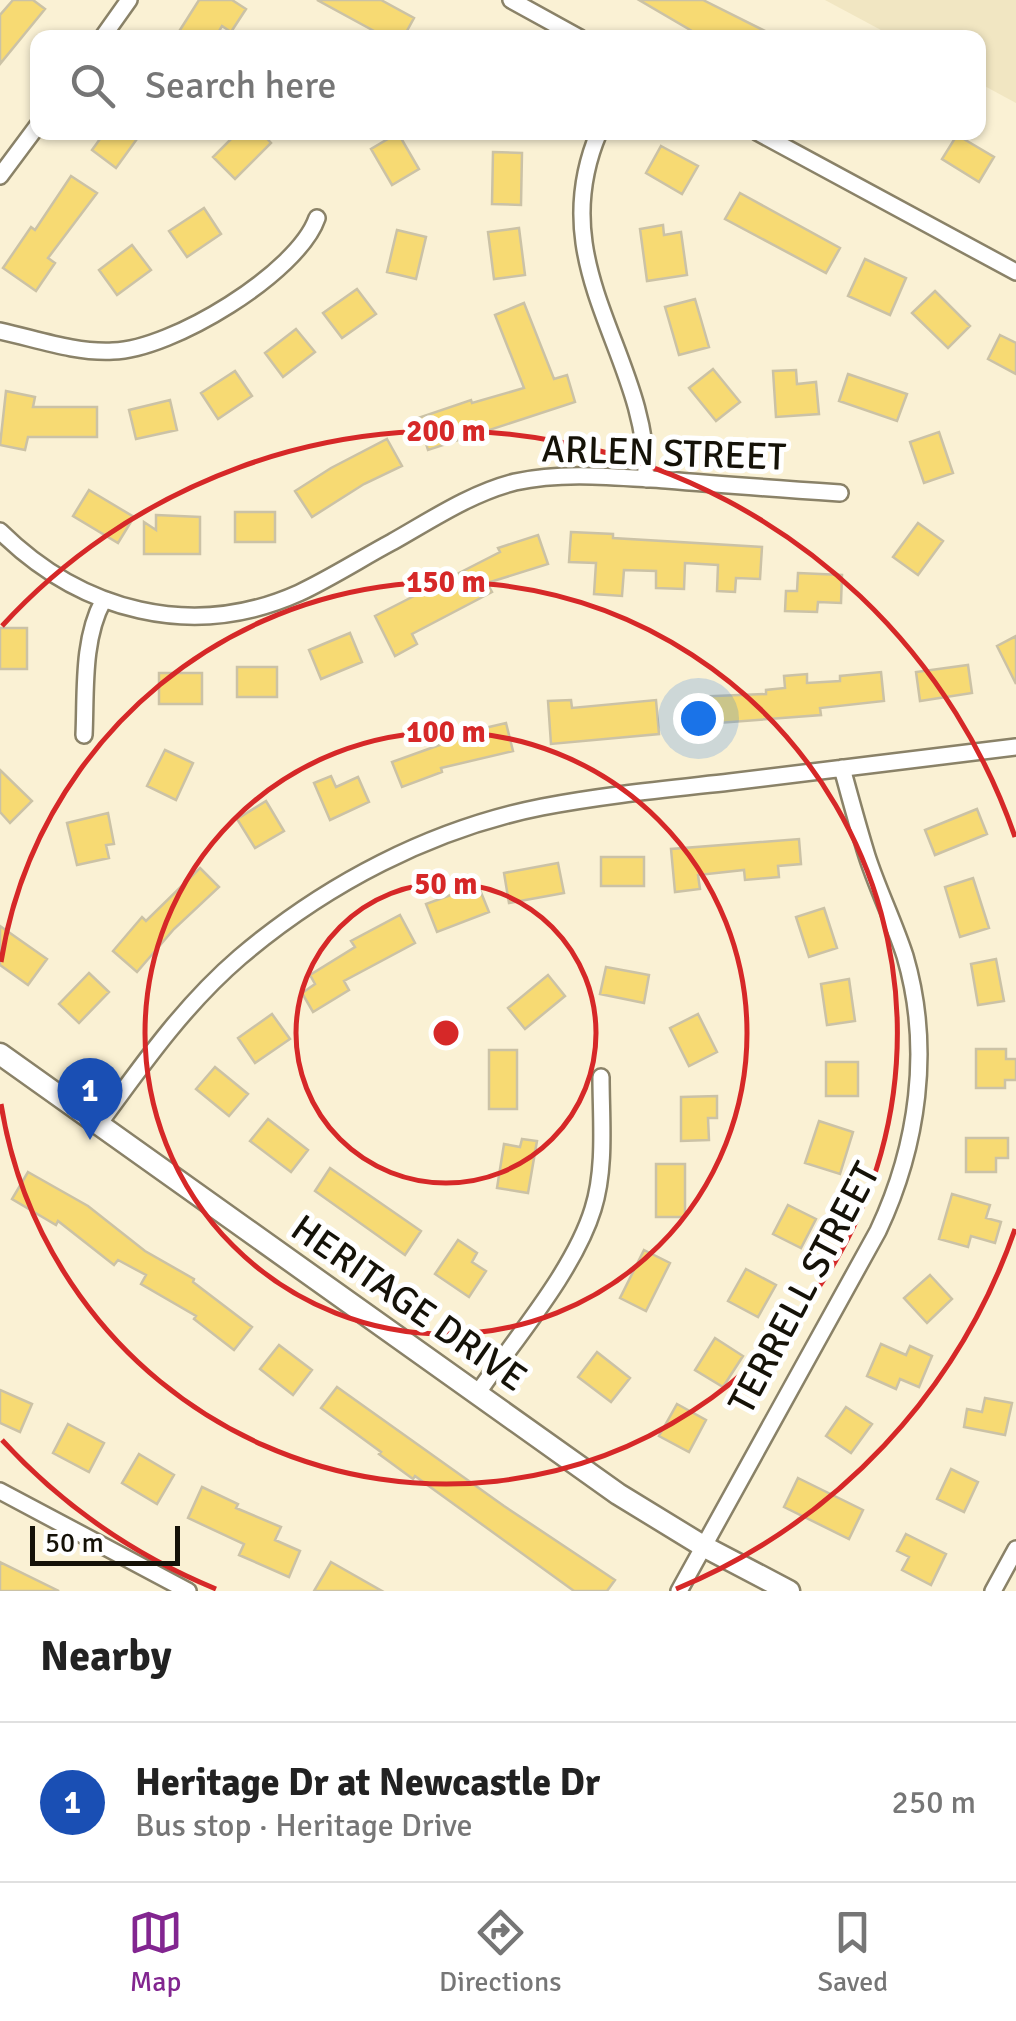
<!DOCTYPE html>
<html lang="en">
<head>
<meta charset="utf-8">
<style>
  body { margin:0; font-family:Signika,sans-serif; background:#f2f2f2; color:#222 }
  .scale { position:absolute; left:30px; bottom:25px; width:150px; box-sizing:border-box; padding-left:10px; border:5px solid #151208; border-top:0; font-size:28px; line-height:35px; white-space:nowrap; color:#151208; -webkit-text-stroke:8px #fff; paint-order:stroke }
  .you { position:absolute; left:698px; top:718px; width:35px; height:35px; margin:-25px; border:8px solid #fff; border-radius:50%; background:#1a73e8; box-shadow:0 0 0 15px #1a73e833 }
  .badge { display:grid; place-items:center; width:65px; height:65px; border-radius:50%; background:#822590; color:#fff; font-size:32px; font-weight:700 }
  .pin { position:absolute; translate:-50% -82px; filter:drop-shadow(0 2px 5px #0008) }
  .pin::after { content:''; position:absolute; top:52px; width:35px; height:30px; background:inherit; clip-path:polygon(0 0,100% 0,50% 100%) }
  .list { margin:0; padding:0; list-style:none }
  h2 { display:flex; justify-content:space-between; align-items:center; height:130px; margin:0; padding:0 40px; font-size:42px }
  h2 small { font-size:32px; font-weight:400; color:#767676 }
  .list li { display:grid; grid-template-columns:65px 1fr auto; gap:30px; align-items:center; box-sizing:border-box; height:160px; padding:0 40px; border-top:2px solid #e0e0e0 }
  .list b { display:block; font-size:38px; white-space:nowrap }
  .list p { margin:0; font-size:32px; white-space:nowrap; color:#767676 }
  .list em { font-size:32px; font-style:normal; color:#767676 }
  .icon { flex:none; width:55px; height:55px; fill:none; stroke:currentColor; stroke-width:2; stroke-linecap:round; stroke-linejoin:round }
  .map { position:relative; flex:none; width:1016px; height:1591px; overflow:hidden }
  .search { position:absolute; background:#fff; box-shadow:0 2px 8px #0004; left:30px; right:30px; top:30px; height:110px; display:flex; align-items:center; gap:25px; box-sizing:border-box; padding:0 35px; border-radius:20px; color:#767676; font-size:38px }
  .sheet { height:290px; background:#fff }
  nav { display:flex; justify-content:space-around; align-items:center; box-sizing:border-box; height:140px; border-top:2px solid #e0e0e0; background:#fff; font-size:28px; color:#767676 }
  nav a { display:grid; justify-items:center; gap:5px }
  nav .on { color:#822590 }
  .map>svg:first-child { display:block }
  .built { fill:#f1e6c2 }
  .building { fill:#f7da73; stroke:#cbc2a6; stroke-width:2.5 }
  .lines { fill:none; stroke-linecap:round; stroke-linejoin:round }
  .minor-casing { stroke:#8a8268; stroke-width:20 }
  .tertiary-casing { stroke:#8a8268; stroke-width:25 }
  .minor { stroke:#fff; stroke-width:15 }
  .tertiary { stroke:#fff; stroke-width:20 }
  .ring { fill:none; stroke:#d62828; stroke-width:5 }
  .labels { text-anchor:middle; dominant-baseline:central; stroke-width:10; stroke-linejoin:round; paint-order:stroke }
  .street-label { font-size:38px; fill:#151208; stroke:#fff }
  .centre { fill:#d62828; stroke:#fff; stroke-width:5 }
  .ring-label { font-size:30px; text-anchor:middle; font-weight:bold; fill:#d62828; stroke:#fff; stroke-width:10; stroke-linejoin:round; paint-order:stroke }
</style>
</head>
<body>
<div class="map">
<svg width="1016" height="1591" viewBox="0 0 1016 1591">
  <rect width="100%" height="100%" fill="#faf1d4"/>
  <path class="built" d="M825,0H1016V103L979,83L978,38L894,37Z"/>
  <path class="building" d="M13,0H33L45,9L0,64V15Z
    M199,0H232L246,9L231,32L222,26L215,38H192L180,30Z
    M317,0H381L414,18L403,38H387Z
    M639,0H703L779,38H704Z
    M105,132H142L116,168L92,150Z
    M238,132H261L271,143L235,179L213,157Z
    M398,133L419,169L392,185L371,149Z
    M957,135L994,157L979,182L942,159Z
    M661,146L698,166L682,194L646,173Z
    M493,152L522,153L521,205L492,204Z
    M71,176L97,193L48,258L55,263L36,291L3,268L31,227L35,230Z
    M740,193L840,248L826,273L725,219Z
    M204,208L221,234L187,257L169,231Z
    M663,225L664,235L681,232L687,275L647,281L640,229Z
    M519,228L525,275L494,279L488,232Z
    M397,230L426,237L416,279L387,272Z
    M132,245L151,270L117,295L99,270Z
    M865,259L906,278L890,315L848,296Z
    M357,289L376,314L342,338L323,313Z
    M935,291L970,326L948,348L912,313Z
    M695,299L709,347L679,355L665,307Z
    M524,303L554,379L567,375L575,402L428,450L418,418L471,400L472,403L524,388L495,315Z
    M296,329L315,352L283,377L265,353Z
    M1000,335L1016,343V374L988,359Z
    M713,369L740,402L716,421L689,388Z
    M796,370L797,384L816,382L819,414L776,417L773,371Z
    M235,371L252,396L218,419L201,393Z
    M848,374L907,394L897,421L839,401Z
    M6,391L35,397L33,407H97V437H28L25,450L0,445Z
    M170,400L177,430L136,439L129,410Z
    M939,432L953,473L924,483L910,442Z
    M387,439L402,466L364,484L312,517L295,491L331,468Z
    M89,490L134,517L118,543L73,516Z
    M235,512H275V542H235Z
    M156,515L200,517V554H144V522L156,530Z
    M918,523L943,541L918,575L893,557Z
    M571,532L613,534V538L762,547L760,579L736,578L735,592L717,591L718,565L685,563L684,589L656,588V571L624,570L622,596L594,594L596,563L569,562Z
    M538,535L548,564L487,583L492,592L412,634L417,644L395,656L375,616L500,552L498,548Z
    M798,573L842,575L841,603L818,602L817,612L785,611L786,591H797Z
    M0,628H27V669H0Z
    M350,633L362,662L321,679L309,650Z
    M1016,636V684L997,646Z
    M968,665L972,693L920,701L916,672Z
    M237,667H277V697H237Z
    M881,672L884,701L820,708L821,715L692,725L691,697L766,694V690L785,688L784,676L807,674V683L840,681V676Z
    M159,673H202V704H159Z
    M571,700L572,708L656,700L659,734L551,744L548,701Z
    M506,723L513,751L441,768L442,772L402,787L392,762L459,738V734Z
    M165,750L193,763L176,800L147,786Z
    M0,770L32,801L10,823L0,812Z
    M331,776L336,787L358,777L369,802L330,820L314,783Z
    M266,801L284,831L255,848L237,819Z
    M977,809L987,834L935,855L925,830Z
    M108,813L114,844L106,845L109,858L77,865L67,823Z
    M799,839L801,864L778,866L779,877L745,880L744,870L698,875L700,889L675,892L671,849Z
    M601,857H644V886H601Z
    M558,863L564,893L509,903L504,873Z
    M200,868L219,887L174,929L137,972L113,951L142,917L146,921Z
    M973,878L989,928L960,937L945,887Z
    M478,885L489,912L437,932L426,904Z
    M824,908L837,948L809,957L796,917Z
    M400,915L415,943L344,981L349,990L313,1012L302,993L315,984L310,975L355,947L351,941Z
    M0,926L47,959L28,985L0,965Z
    M996,959L1004,1001L978,1005L971,964Z
    M606,967L649,975L644,1003L600,994Z
    M89,973L109,992L79,1023L59,1004Z
    M548,975L565,996L525,1029L508,1008Z
    M849,979L855,1021L827,1025L821,984Z
    M272,1014L290,1039L255,1063L238,1038Z
    M698,1014L717,1052L689,1066L670,1028Z
    M976,1049H1006V1059H1016V1080H1005V1088H976Z
    M489,1050H517V1109H489Z
    M826,1062H858V1096H826Z
    M215,1067L248,1094L229,1116L196,1089Z
    M717,1096V1118H708L709,1140L681,1141V1097Z
    M268,1119L308,1150L291,1172L250,1141Z
    M819,1121L853,1132L840,1174L805,1163Z
    M966,1138H1008V1158H996V1172H966Z
    M522,1139L537,1141L528,1193L497,1188L504,1144L520,1147Z
    M656,1164H685V1217H656Z
    M330,1168L421,1231L405,1255L315,1191Z
    M28,1172L88,1206L145,1251L194,1279L193,1282L252,1327L234,1350L194,1319L196,1316L141,1284L146,1275L118,1260L114,1265L58,1221L56,1225L12,1199Z
    M952,1194L990,1205L986,1218L1001,1222L995,1243L971,1236L968,1247L939,1239Z
    M788,1205L816,1219L801,1248L773,1234Z
    M458,1240L477,1253L472,1262L486,1271L469,1297L435,1274Z
    M644,1250L670,1263L646,1311L620,1298Z
    M746,1269L776,1285L758,1317L728,1301Z
    M930,1275L952,1299L927,1323L904,1298Z
    M715,1338L743,1356L723,1387L695,1370Z
    M881,1344L906,1355L910,1346L932,1356L919,1387L900,1379L896,1389L867,1376Z
    M279,1345L312,1370L293,1395L260,1369Z
    M597,1352L630,1378L611,1402L578,1377Z
    M337,1387L504,1506L615,1580L607,1591H574L415,1476L413,1479L379,1454L381,1452L321,1408Z
    M0,1390L32,1404L20,1432L0,1423Z
    M985,1398L1012,1403L1005,1435L964,1427L967,1409L982,1412Z
    M677,1404L706,1420L689,1452L659,1436Z
    M846,1407L872,1424L851,1453L826,1436Z
    M68,1424L104,1443L89,1472L53,1453Z
    M139,1454L174,1475L157,1504L122,1483Z
    M951,1469L978,1482L964,1512L937,1499Z
    M798,1478L863,1510L849,1539L784,1507Z
    M202,1487L238,1504L236,1508L281,1527L275,1540L300,1551L289,1577L239,1555L244,1544L188,1518Z
    M906,1534L946,1554L931,1585L902,1570L909,1557L897,1551Z
    M0,1562L59,1591H0Z
    M331,1562L382,1591H314Z"/>
  <g class="lines">
    <g class="minor-casing">
      <path id="minor" d="M511,0L580,38
        M102,38L129,0
        M599,132C541,268 649,355 646,479
        M757,132L1016,272
        M0,176L38,125
        M0,331C37,339 75,353 113,351C171,350 298,273 317,218
        M0,531C81,611 192,641 299,593C331,578 362,558 392,542C431,520 471,493 515,482C564,471 616,477 666,480C724,485 782,489 840,493
        M84,735C86,692 82,640 103,601
        M99,1124C142,1065 184,1005 240,957C326,884 431,829 542,807C604,795 668,789 730,782C825,770 921,759 1016,747
        M477,1394C514,1340 574,1271 593,1209C606,1168 601,1119 601,1077
        M0,1491L188,1591
        M679,1591L878,1231C918,1146 932,1048 905,956C894,922 878,890 867,856C858,827 850,797 842,768
        M993,1591L1016,1549"/>
    </g>
    <g class="tertiary-casing">
      <path id="tertiary" d="M0,1054L618,1494L703,1546L789,1591"/>
    </g>
    <use href="#minor" class="minor"/>
    <use href="#tertiary" class="tertiary"/>
  </g>
  <g class="ring">
    <circle cx="446" cy="1033" r="150"/>
    <circle cx="446" cy="1033" r="301"/>
    <path d="M1 962A451 451 0 1 1 1 1104"/>
    <path d="M1015 1229A602 602 0 0 1 676 1589M216 1589A602 602 0 0 1 2 1440M2 626A602 602 0 0 1 1015 837"/>
  </g>
  <g class="labels">
    <g class="street-label">
      <text transform="translate(664 453) rotate(2)">ARLEN STREET</text>
      <text transform="translate(804 1288) rotate(-62)">TERRELL STREET</text>
      <text transform="translate(409 1303) rotate(35)">HERITAGE DRIVE</text>
    </g>
  </g>
  <circle cx="446" cy="1033" r="15" class="centre"/>
  <g class="ring-label">
    <text x="446" y="441">200 m</text>
    <text x="446" y="592">150 m</text>
    <text x="446" y="742">100 m</text>
    <text x="446" y="894">50 m</text>
  </g>
</svg>
<div class="scale">50 m</div>
<div class="you"></div>
<div class="pin badge" style="left:90px;top:1140px;background:#1a4fb4">1</div>
<div class="search"><svg class="icon" aria-label="search" viewBox="0 0 24 24"><circle cx="10" cy="10" r="6"/><path d="M15 15l6 6"/></svg>Search here</div>
</div>
<section class="sheet">
<h2>Nearby<small></small></h2>
<ul class="list">
<li><span class="badge" style="background:#1a4fb4">1</span><div><b>Heritage Dr at Newcastle Dr</b><p>Bus stop · Heritage Drive</p></div><em>250 m</em></li>
</ul>
</section>
<nav>
<a class="on"><svg class="icon" aria-label="map" viewBox="0 0 24 24"><path d="M3 6l6-2 6 2 6-2v14l-6 2-6-2-6 2zM9 4v14M15 6v14"/></svg>Map</a>
<a><svg class="icon" aria-label="directions" viewBox="0 0 24 24"><path d="M12 3l9 9-9 9-9-9zM9 14v-3h6M13 9l2 2-2 2"/></svg>Directions</a>
<a><svg class="icon" aria-label="saved" viewBox="0 0 24 24"><path d="M7 4h10v16l-5-4-5 4z"/></svg>Saved</a>
</nav>
</body>
</html>
